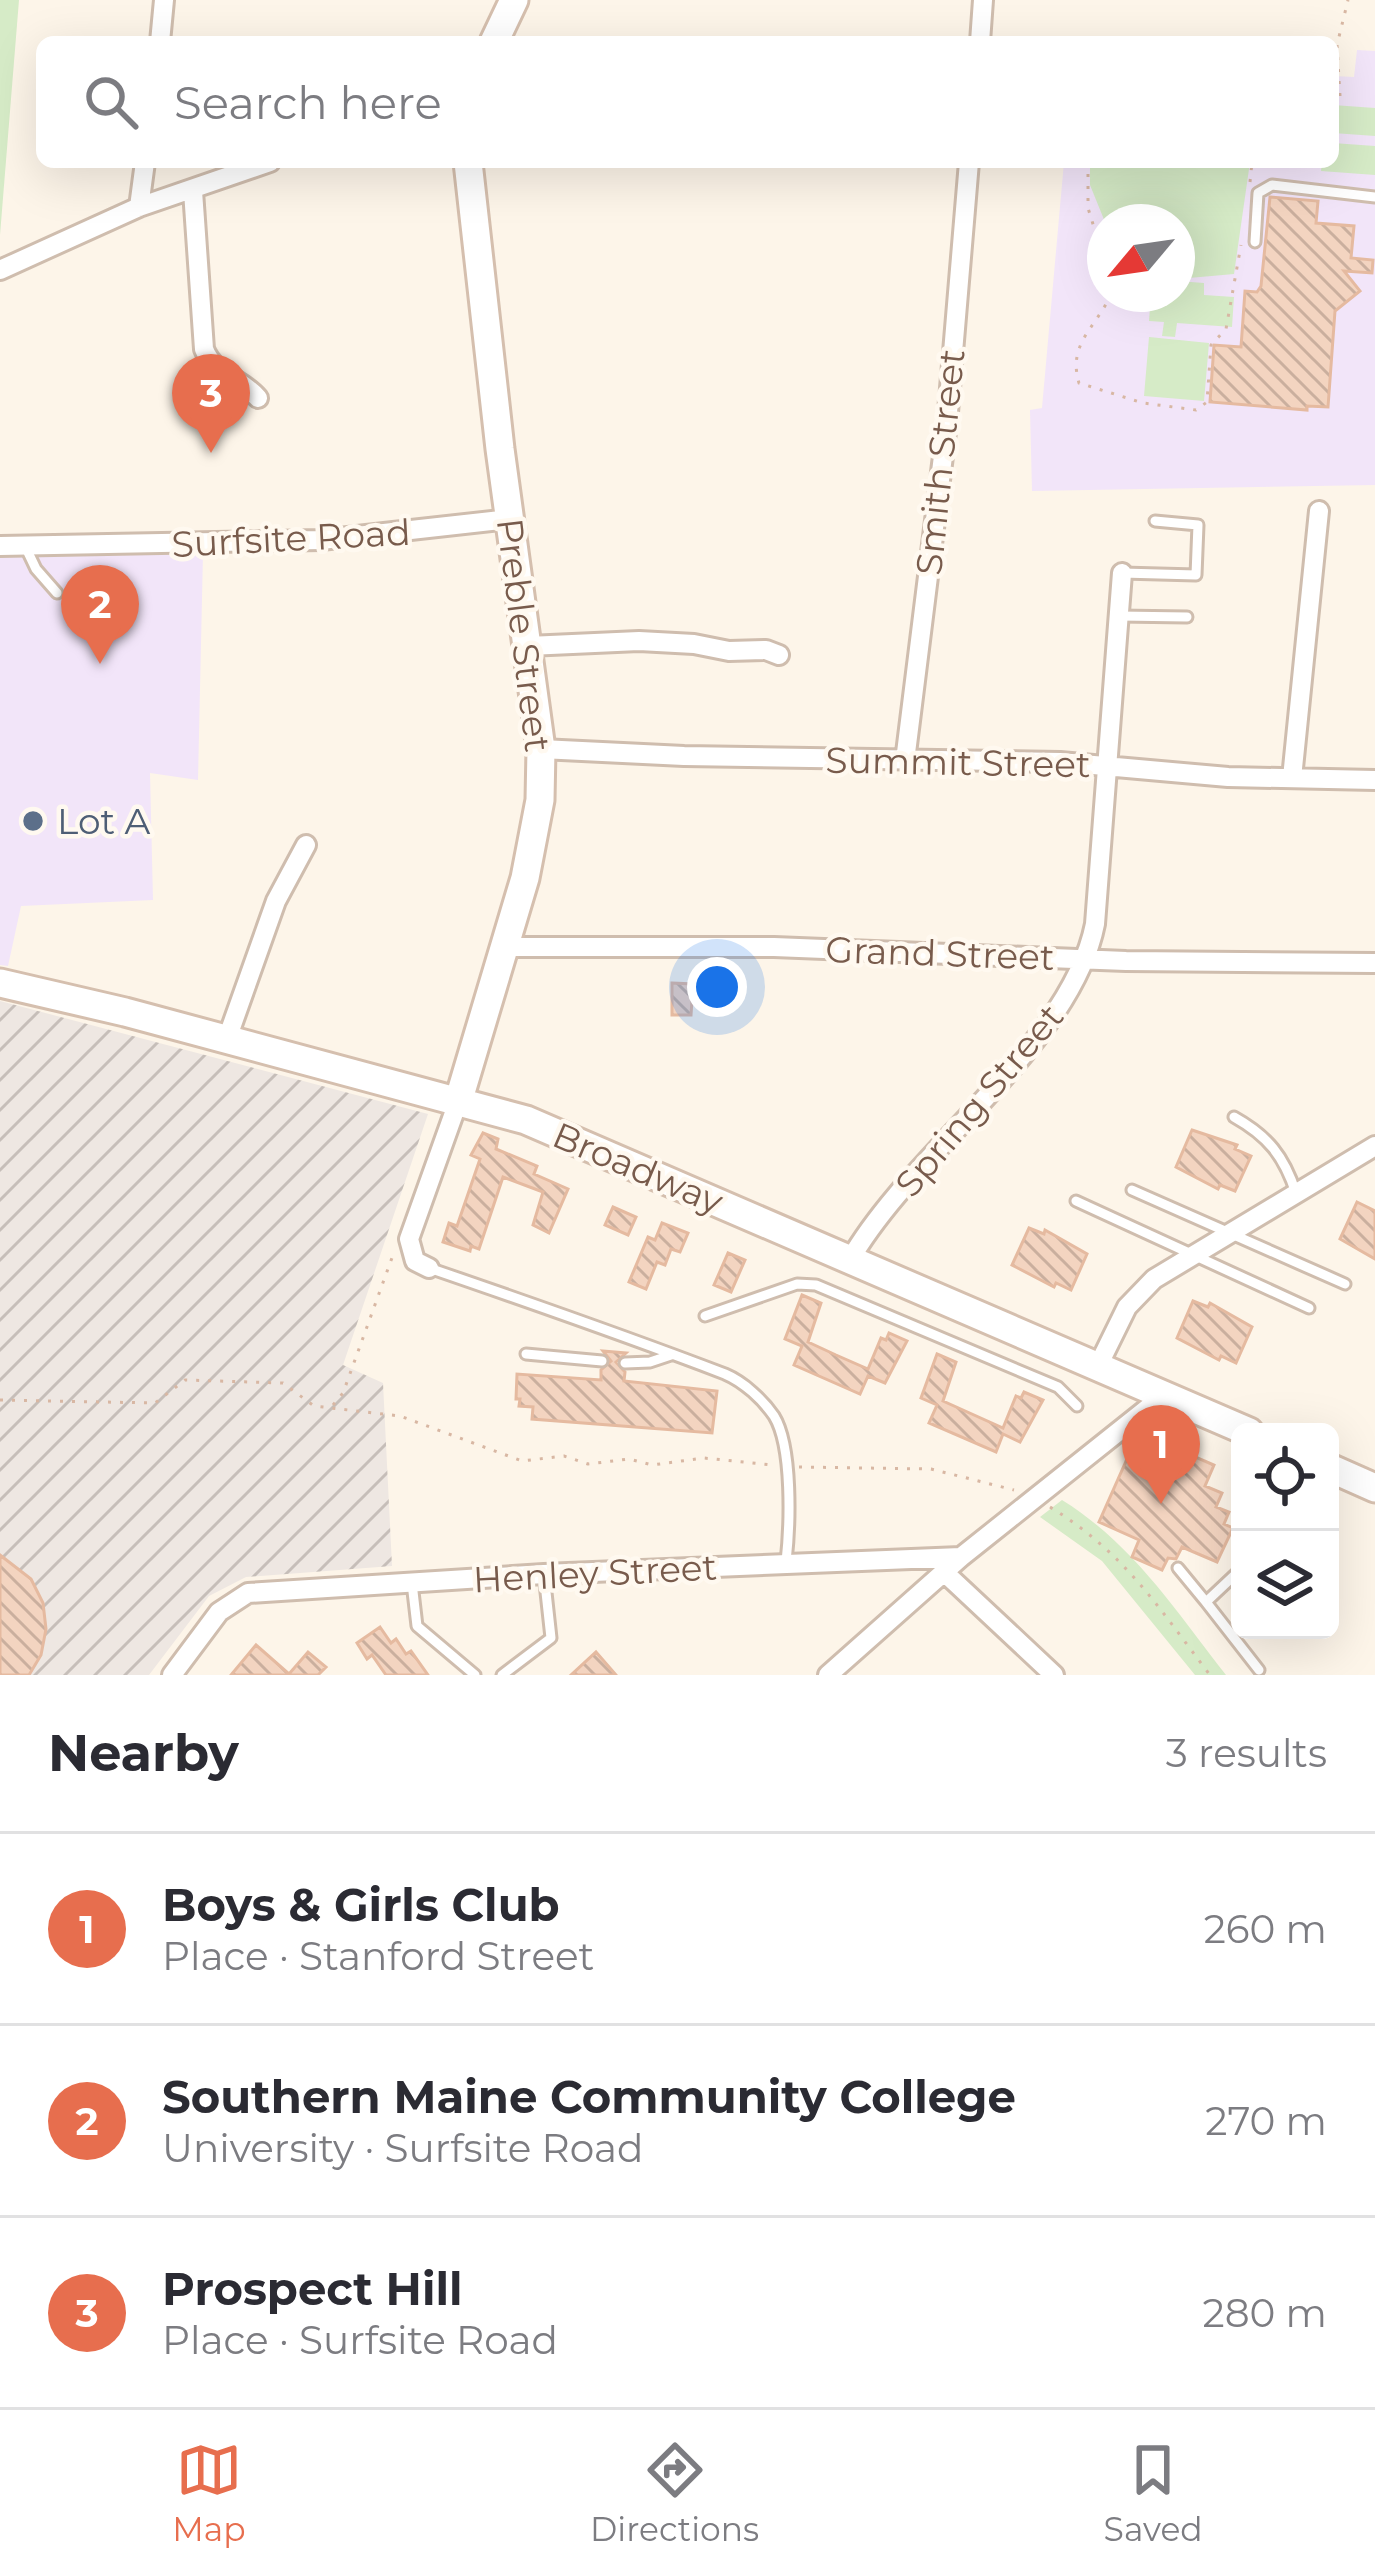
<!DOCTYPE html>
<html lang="en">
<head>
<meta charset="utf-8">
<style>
  body { margin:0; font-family:Montserrat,sans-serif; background:#f7f7f7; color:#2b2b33 }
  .controls { position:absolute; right:36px; bottom:36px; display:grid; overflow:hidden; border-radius:18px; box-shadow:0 12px 48px #0002 }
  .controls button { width:108px; height:108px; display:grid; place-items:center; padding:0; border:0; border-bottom:3px solid #e1e1e2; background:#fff; color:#2b2b33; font:60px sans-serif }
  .compass { position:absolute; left:1087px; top:204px; width:108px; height:108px; border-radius:50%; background:#fff; box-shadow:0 12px 48px #0002; rotate:241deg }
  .you { position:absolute; left:717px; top:987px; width:42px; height:42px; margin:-30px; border:9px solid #fff; border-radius:50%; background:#1a73e8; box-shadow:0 0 0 18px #1a73e833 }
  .badge { display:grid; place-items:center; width:78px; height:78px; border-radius:50%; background:#e76e4e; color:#fff; font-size:39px; font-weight:700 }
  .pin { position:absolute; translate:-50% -99px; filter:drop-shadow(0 3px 6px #0008) }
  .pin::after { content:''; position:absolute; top:63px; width:42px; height:36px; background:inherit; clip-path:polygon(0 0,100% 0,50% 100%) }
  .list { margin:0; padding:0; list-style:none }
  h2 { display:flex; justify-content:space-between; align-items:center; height:156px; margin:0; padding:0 48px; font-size:51px }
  h2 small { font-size:39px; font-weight:400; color:#7c7c81 }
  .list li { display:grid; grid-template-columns:78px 1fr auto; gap:36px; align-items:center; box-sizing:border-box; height:192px; padding:0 48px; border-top:3px solid #e1e1e2 }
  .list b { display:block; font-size:45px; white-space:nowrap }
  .list p { margin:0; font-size:39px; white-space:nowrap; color:#7c7c81 }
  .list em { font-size:39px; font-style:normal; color:#7c7c81 }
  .icon { flex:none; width:66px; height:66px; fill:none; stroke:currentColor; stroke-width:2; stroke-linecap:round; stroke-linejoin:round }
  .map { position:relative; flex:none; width:1375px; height:1675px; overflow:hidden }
  .search { position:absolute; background:#fff; box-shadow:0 12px 48px #0002; left:36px; right:36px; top:36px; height:132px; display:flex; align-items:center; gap:30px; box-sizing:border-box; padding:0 42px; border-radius:18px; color:#7c7c81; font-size:45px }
  .sheet { height:732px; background:#fff }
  nav { display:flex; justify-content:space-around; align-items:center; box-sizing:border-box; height:168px; border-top:3px solid #e1e1e2; background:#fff; font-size:33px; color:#7c7c81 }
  nav a { display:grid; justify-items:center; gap:6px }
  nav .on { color:#e76e4e }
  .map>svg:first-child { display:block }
  .industrial { fill:url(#industrial-furrows) }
  .education { fill:#f2e5f9; fill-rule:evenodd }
  .green { fill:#d6ebc7 }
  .building { fill:url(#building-back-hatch); stroke:#e5baa0; stroke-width:3 }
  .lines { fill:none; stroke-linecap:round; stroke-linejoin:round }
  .lane-casing { stroke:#cfbdae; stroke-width:15 }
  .street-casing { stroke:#cfbdae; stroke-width:24 }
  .secondary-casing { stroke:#d5bfae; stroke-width:33 }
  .path { stroke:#d8b7a3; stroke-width:3; stroke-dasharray:3 9; stroke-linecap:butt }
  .lane { stroke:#fff; stroke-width:9 }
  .street { stroke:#fff; stroke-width:18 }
  .secondary { stroke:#fff; stroke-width:27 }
  .service-dot { fill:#5c6f8a; stroke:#fff9f0; stroke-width:4.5 }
  .labels { text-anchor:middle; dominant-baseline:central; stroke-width:9; stroke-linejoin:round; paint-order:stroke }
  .street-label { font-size:36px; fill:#785b4c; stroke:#fff9f0 }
  .service-label { font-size:36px; fill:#4e5e75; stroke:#fff9f0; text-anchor:start }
</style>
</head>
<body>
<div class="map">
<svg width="1375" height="1675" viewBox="0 0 1375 1675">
  <defs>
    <pattern id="industrial-furrows" width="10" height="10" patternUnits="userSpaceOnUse" patternTransform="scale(3)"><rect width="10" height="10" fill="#eee7e2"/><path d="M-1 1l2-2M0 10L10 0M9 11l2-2" fill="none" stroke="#c6beb9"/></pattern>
    <pattern id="building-back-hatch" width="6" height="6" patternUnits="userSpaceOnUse" patternTransform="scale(3)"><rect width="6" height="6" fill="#f3d4c0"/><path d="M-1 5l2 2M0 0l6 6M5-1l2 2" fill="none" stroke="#caaf9e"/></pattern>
  </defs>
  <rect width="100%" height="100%" fill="#fdf5e9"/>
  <path class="industrial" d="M0,1001L428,1114L343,1365L383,1383L392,1566L246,1577L209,1596L149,1675H0Z"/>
  <path class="education" d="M1357,50L1375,51V485L1032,491L1030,410L1042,408L1064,162H1333V76L1354,77ZM1105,222H1177V294H1105Z
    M203,553L198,780L150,773L153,900L21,906L8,966L0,965V555Z"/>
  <path class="green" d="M0,0H19L0,235Z
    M1333,105L1375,108V136L1333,133Z
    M1333,143L1375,146V175L1321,171L1322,162H1333Z
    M1090,162H1250L1234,274L1189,278L1177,275V222H1105L1090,185Z
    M1177,281L1204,283V295L1234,297L1232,327L1177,323L1175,337L1162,336L1164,322L1149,321L1151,294H1177Z
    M1149,337L1209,343L1204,401L1144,396Z
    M1062,1500C1133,1544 1176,1611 1226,1675H1195L1102,1561L1040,1517Z"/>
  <path class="building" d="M1270,197L1318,201L1316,223L1354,226L1351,258L1373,260L1372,273L1344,271L1360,291L1335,311L1328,407L1307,406V410L1210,402L1214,345L1241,347L1245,291L1257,292L1261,286Z
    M672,983L693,984L691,1015H672Z
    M1192,1130L1237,1145L1235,1149L1251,1156L1235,1191L1220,1185L1218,1189L1176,1167Z
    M483,1133L498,1139L496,1149L537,1166L534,1174L568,1189L549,1233L533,1225L543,1192L503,1177L479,1249L471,1246L470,1251L443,1242L449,1223L457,1226L480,1159L471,1155Z
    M1357,1202L1375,1211V1259L1340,1239Z
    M613,1207L636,1217L628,1235L605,1225Z
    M662,1223L688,1233L680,1252L671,1249L665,1265L657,1262L646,1289L629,1282L648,1237L655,1240Z
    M1029,1228L1044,1234L1045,1230L1087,1254L1071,1290L1056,1283L1054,1287L1012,1265Z
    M728,1253L745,1260L731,1292L714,1285Z
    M802,1295L821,1303L808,1342L836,1355L868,1369L881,1338L886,1340L889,1333L907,1341L885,1383L868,1376L860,1394L794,1365L802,1346L785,1339Z
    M1193,1301L1208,1307L1210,1303L1252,1327L1236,1363L1221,1356L1219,1360L1177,1338Z
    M603,1351L626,1353L616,1362L625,1372L624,1381L717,1391L712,1433L532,1419L533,1407L519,1406L520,1399H516L517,1374L601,1380V1370L611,1361Z
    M937,1354L956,1362L943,1401L1003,1428L1016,1396L1021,1398L1024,1392L1043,1400L1020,1442L1003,1434L996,1452L929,1423L937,1405L921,1398Z
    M1156,1440L1214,1465L1205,1486L1222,1493L1216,1507L1229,1512L1224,1524L1233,1528L1217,1562L1182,1547L1176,1559L1168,1558L1162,1570L1132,1557L1139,1540L1099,1522L1127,1459L1134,1462L1150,1455Z
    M0,1555L31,1579L43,1603L46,1629L41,1655L29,1675H0Z
    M380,1627L391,1643L396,1639L406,1654L411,1651L428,1675H386L372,1655L367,1659L357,1643Z
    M256,1645L289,1674L308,1652L326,1667L318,1675H231Z
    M596,1652L616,1675H571Z"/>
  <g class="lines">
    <g class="lane-casing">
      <path id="lane" d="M1255,242L1258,193L1272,185L1375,197
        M25,546L36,569L57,593
        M1122,573L1196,575L1198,525L1155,521
        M1119,616L1187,617
        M1234,1117C1268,1136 1284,1156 1296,1193
        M1132,1190L1345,1284
        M1076,1201L1309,1308
        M429,1268C528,1302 628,1337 725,1374C744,1382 763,1400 774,1416C793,1447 790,1526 786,1562
        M705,1316L797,1284L816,1285L1058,1387L1077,1406
        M526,1354L602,1361
        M625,1363L650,1362L671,1355
        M1178,1568L1206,1602
        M1240,1570L1206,1602L1259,1670
        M412,1583L417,1626L475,1675
        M502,1675L551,1638L544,1574"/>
    </g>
    <g class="street-casing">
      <path id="street" d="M160,42L164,0
        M980,42L983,0
        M193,191L204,349C214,375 241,378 258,398
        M139,207L145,162
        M0,270L139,207L270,162
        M0,546L321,540L510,519
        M528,646L639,641L694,644L729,651L766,650L779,655
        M541,749L684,756L1060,762L1228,777L1375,780
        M905,761L947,424L969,162
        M1292,778L1319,511
        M505,947H774L1126,961L1375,963
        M227,1039L276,901L306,845
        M850,1260C913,1150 1071,1045 1095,924L1122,573
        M429,1268L415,1261L409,1239L459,1099
        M1098,1366L1127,1307L1154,1279L1375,1146
        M944,1572L1054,1675
        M172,1675L219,1612L248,1593L544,1574L961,1557
        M828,1675L961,1557L1163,1396"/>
    </g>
    <g class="secondary-casing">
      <path id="secondary" d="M494,42L514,0
        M0,983L125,1012L526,1120L1249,1432
        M459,1099L525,878L540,800L541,749L500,449L468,162
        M1330,1468L1375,1488"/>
    </g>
    <path class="path" d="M1340,96L1337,45L1348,0
      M1088,162V208L1105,263
      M1250,182L1252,162
      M1111,294C1097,327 1067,343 1079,383L1143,403L1196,410L1207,402L1211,345L1226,329L1241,245
      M0,1400L155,1403L185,1380L283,1383L314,1406L400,1416L522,1461L564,1456L588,1464L629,1459L652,1465L704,1458L772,1465
      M333,1405L343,1393L393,1255
      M799,1467L931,1469L1014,1490
      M1050,1507C1125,1553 1158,1607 1210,1675"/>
    <use href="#lane" class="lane"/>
    <use href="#street" class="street"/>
    <use href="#secondary" class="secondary"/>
  </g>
  <circle class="service-dot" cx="33" cy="821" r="12"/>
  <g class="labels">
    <g class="street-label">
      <text transform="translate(940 462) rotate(-84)">Smith Street</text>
      <text transform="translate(291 538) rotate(-3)">Surfsite Road</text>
      <text transform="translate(524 635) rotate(83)">Preble Street</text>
      <text transform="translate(958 762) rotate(1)">Summit Street</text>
      <text transform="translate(940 953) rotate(2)">Grand Street</text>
      <text transform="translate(979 1100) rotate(-50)">Spring Street</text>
      <text transform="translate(638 1168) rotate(23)">Broadway</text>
      <text transform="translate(595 1573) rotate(-3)">Henley Street</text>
    </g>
    <g class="service-label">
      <text x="57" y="821">Lot A</text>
    </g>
  </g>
</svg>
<div class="controls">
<button><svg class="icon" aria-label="locate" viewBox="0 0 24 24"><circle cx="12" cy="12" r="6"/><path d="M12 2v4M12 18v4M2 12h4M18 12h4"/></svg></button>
<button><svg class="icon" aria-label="layers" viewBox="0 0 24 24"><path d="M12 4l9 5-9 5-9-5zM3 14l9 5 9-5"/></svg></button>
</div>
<svg class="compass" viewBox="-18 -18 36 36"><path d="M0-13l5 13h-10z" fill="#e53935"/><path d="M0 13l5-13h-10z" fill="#7c7c81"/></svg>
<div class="you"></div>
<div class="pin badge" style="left:1161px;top:1504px">1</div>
<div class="pin badge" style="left:100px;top:664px">2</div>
<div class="pin badge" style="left:211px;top:453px">3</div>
<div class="search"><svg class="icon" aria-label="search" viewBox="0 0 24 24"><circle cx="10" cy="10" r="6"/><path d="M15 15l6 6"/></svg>Search here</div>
</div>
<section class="sheet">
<h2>Nearby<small>3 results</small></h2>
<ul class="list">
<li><span class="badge">1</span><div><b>Boys &amp; Girls Club</b><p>Place · Stanford Street</p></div><em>260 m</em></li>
<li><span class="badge">2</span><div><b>Southern Maine Community College</b><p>University · Surfsite Road</p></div><em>270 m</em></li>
<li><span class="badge">3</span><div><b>Prospect Hill</b><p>Place · Surfsite Road</p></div><em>280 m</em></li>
</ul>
</section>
<nav>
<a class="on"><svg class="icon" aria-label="map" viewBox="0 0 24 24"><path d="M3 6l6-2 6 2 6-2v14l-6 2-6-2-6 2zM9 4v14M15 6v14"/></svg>Map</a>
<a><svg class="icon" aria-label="directions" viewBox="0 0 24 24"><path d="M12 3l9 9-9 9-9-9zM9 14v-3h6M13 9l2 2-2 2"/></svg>Directions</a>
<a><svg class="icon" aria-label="saved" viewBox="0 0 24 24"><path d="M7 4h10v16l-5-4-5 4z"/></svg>Saved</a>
</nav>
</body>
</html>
